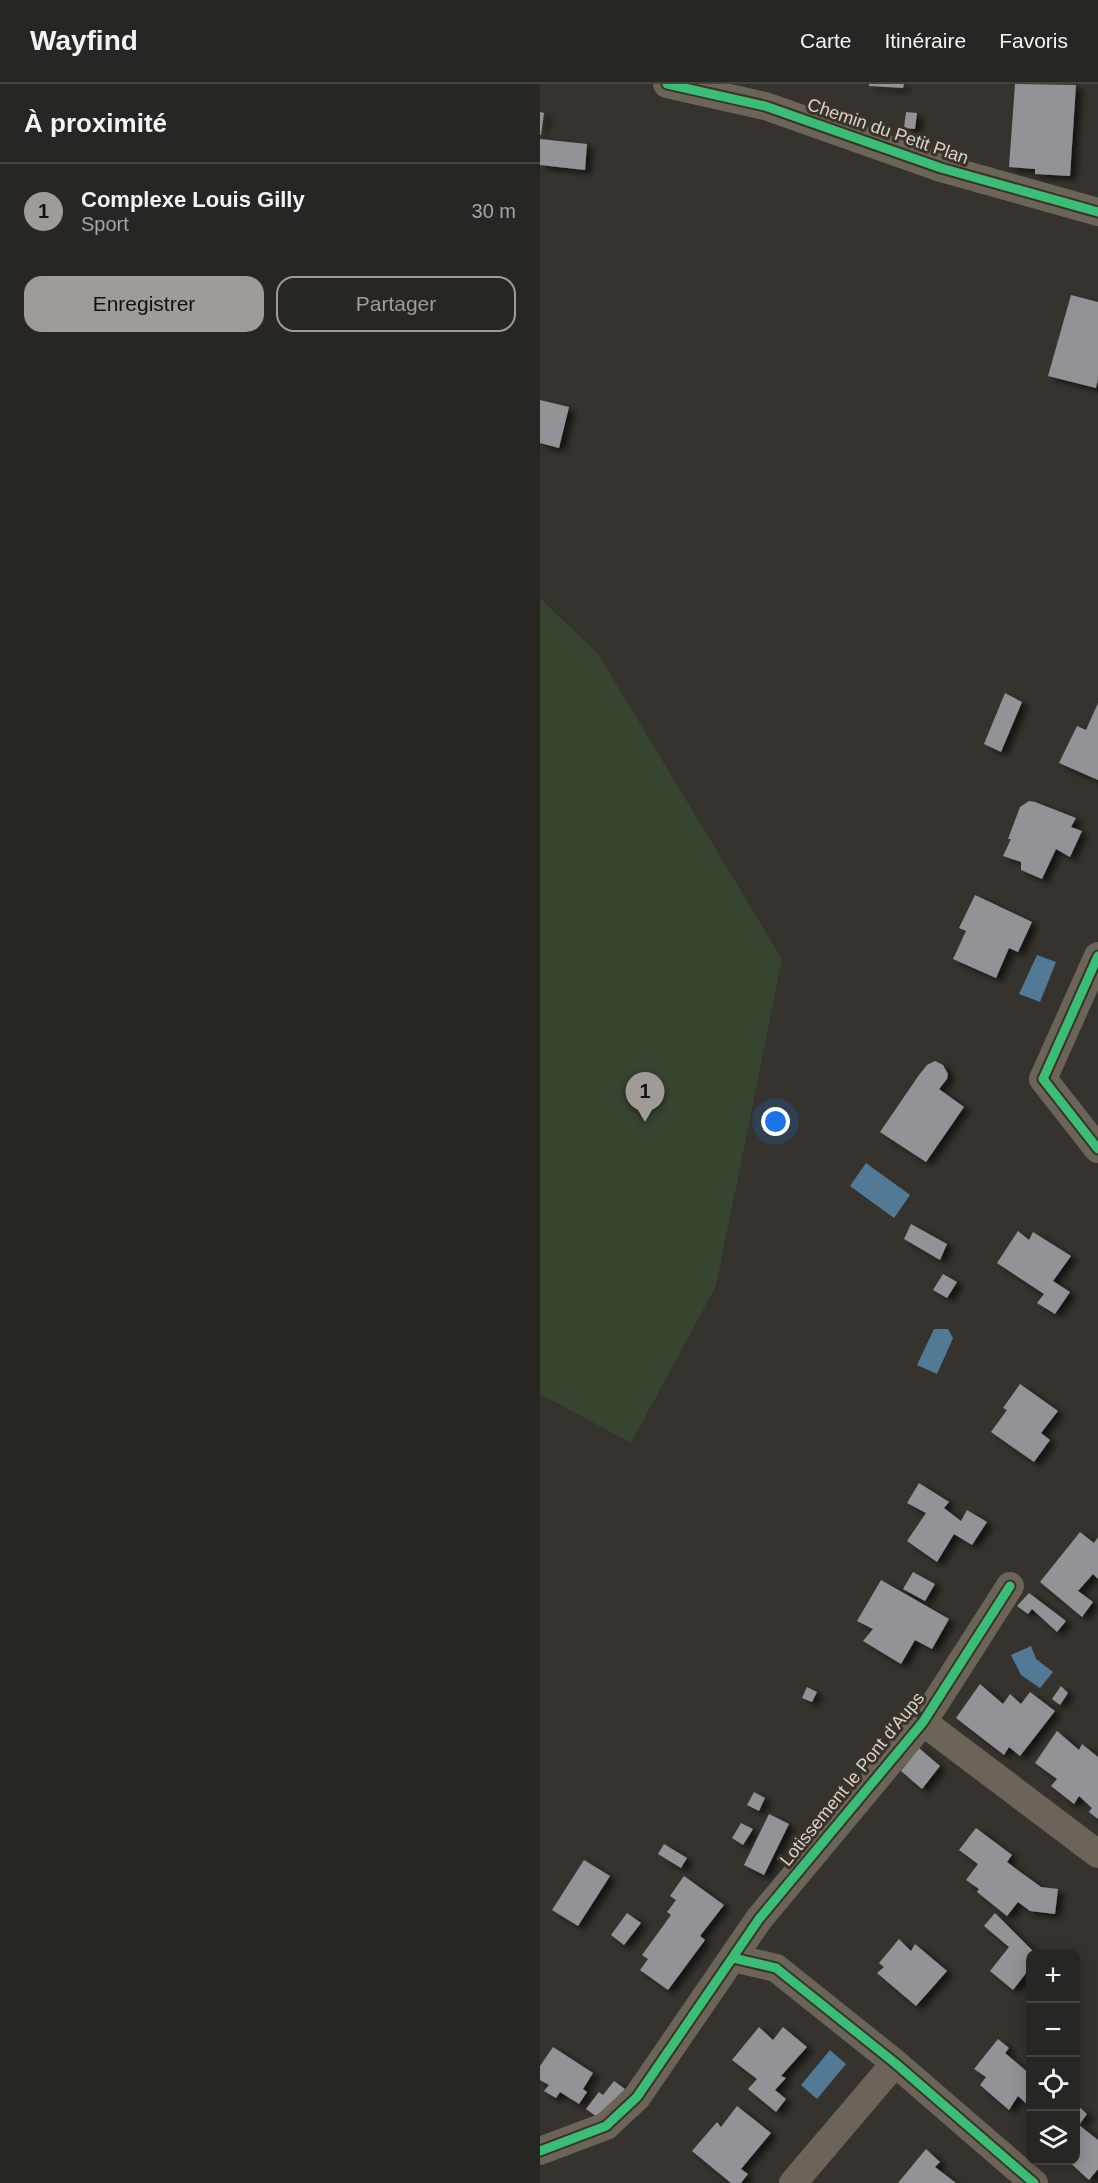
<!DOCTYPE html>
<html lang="fr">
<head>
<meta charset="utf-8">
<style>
  body { margin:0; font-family:Arial,sans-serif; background:#302e2a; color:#f1f3f6 }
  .controls { position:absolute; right:18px; bottom:18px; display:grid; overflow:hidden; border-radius:12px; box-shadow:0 3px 15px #0003 }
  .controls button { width:54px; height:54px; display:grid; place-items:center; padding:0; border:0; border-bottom:2px solid #444340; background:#282622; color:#f1f3f6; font:30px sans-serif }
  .you { position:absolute; left:236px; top:1038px; width:21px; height:21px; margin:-15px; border:4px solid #fff; border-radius:50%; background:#1a73e8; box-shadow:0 0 0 9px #1a73e833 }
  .badge { display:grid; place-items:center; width:39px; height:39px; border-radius:50%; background:#a09b96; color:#111; font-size:20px; font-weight:700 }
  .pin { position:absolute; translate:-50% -50px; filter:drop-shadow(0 2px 3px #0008) }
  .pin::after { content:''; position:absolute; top:32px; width:21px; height:18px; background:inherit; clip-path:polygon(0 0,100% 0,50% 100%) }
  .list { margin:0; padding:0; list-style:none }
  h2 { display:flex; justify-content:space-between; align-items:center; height:78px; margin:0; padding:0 24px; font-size:26px }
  h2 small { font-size:20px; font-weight:400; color:#a5a5a5 }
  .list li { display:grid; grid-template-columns:39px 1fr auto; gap:18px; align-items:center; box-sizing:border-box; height:96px; padding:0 24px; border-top:2px solid #444340 }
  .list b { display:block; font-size:22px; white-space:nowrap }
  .list p { margin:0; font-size:20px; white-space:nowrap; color:#a5a5a5 }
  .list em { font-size:20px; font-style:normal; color:#a5a5a5 }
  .actions { display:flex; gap:12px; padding:18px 24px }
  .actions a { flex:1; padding:14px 0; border:2px solid #a09b96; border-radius:18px; text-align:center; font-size:21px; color:#a09b96 }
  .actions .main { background:#a09b96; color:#111 }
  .icon { flex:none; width:33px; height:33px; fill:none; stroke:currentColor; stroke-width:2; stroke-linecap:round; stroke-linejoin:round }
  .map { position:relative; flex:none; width:558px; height:2099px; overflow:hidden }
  header { display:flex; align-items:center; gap:36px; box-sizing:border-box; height:84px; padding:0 30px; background:#282622; border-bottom:2px solid #444340 }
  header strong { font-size:28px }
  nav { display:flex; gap:33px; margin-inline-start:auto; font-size:21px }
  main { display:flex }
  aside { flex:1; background:#282622 }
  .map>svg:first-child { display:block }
  .green { fill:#374430 }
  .water { fill:#527a96 }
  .building { fill:#939297; filter:url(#shadow) }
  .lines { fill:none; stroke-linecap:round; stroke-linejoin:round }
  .street { stroke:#6c6359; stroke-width:28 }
  .cycleway-casing { stroke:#3a3329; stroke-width:13 }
  .cycleway { stroke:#3abd76; stroke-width:9 }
  .labels { text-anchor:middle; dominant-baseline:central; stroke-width:6; stroke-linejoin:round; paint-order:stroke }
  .street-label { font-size:18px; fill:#d9d4ce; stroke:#3a3329 }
</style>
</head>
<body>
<header>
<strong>Wayfind</strong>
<nav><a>Carte</a><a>Itinéraire</a><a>Favoris</a></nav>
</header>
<main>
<aside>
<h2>À proximité<small></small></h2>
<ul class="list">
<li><span class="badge">1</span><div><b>Complexe Louis Gilly</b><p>Sport</p></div><em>30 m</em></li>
</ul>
<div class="actions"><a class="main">Enregistrer</a><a>Partager</a></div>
</aside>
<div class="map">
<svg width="558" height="2099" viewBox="0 0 558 2099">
  <defs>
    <filter id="shadow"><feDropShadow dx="6" dy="4" stdDeviation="3" flood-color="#0009"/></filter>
  </defs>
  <rect width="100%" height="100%" fill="#36322d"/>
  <path class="green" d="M0,514L58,570L242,875L176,1202L91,1359L0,1310Z"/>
  <path class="water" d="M497,871L516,878L500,918L479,910Z
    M326,1079L370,1111L354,1134L310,1102Z
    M394,1245H408L413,1254L397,1290L377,1281Z
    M491,1562L496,1575L513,1588L500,1604L481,1591L471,1571Z
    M290,1966L306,1980L277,2015L261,2001Z"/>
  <path class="building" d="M329,0H364L363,4L329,2Z
    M475,0L536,1L530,92L495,90V85L469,83Z
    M0,28L4,29L1,51H0Z
    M366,28L377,29L375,45L364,44Z
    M0,55L47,60L45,86L0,81Z
    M531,211L558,218V295L556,304L508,292Z
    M0,316L29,323L19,364L0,359Z
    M465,609L482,618L461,668L444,660Z
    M558,619V696L519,679L537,642L546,646Z
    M489,717L495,718L536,734L531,743L542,747L530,773L516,765L502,795L481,786V778L463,772L471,755H468L480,723Z
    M435,811L492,838L478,868L469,864L456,894L413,875L426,847L419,844Z
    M395,977L403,981L408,990L407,995L399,1005L424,1023L386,1078L340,1048L379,991L387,981Z
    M371,1140L407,1160L400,1176L364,1155Z
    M478,1147L489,1156L493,1148L531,1172L513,1197L530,1208L515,1230L497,1219L504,1210L457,1179Z
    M403,1190L417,1198L407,1214L393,1206Z
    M480,1300L518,1327L501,1349L510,1356L494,1378L451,1348L467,1326L463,1324Z
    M379,1399L409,1418L404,1424L421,1437L427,1426L447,1438L432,1461L414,1450L397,1478L367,1457L386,1429L367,1419Z
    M540,1448L554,1459L558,1453V1495L553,1490L538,1507L553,1518L542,1533L500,1498Z
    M373,1488L395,1500L385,1517L363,1505Z
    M341,1496L409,1535L392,1565L375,1556L361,1580L323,1557L333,1545L317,1537Z
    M489,1509L526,1537L517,1548L492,1525L488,1530L477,1522Z
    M440,1600L463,1620L470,1610L481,1620L490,1608L515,1627L480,1672L469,1663L464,1671L416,1634Z
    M521,1602L528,1609L520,1621L512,1615Z
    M267,1603L277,1608L272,1618L262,1614Z
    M517,1647L539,1666L542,1660L558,1673V1735L549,1728L552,1724L539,1712L534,1720L511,1702L517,1695L495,1679Z
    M379,1664L400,1682L382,1705L361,1687Z
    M214,1708L225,1714L219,1727L207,1721Z
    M229,1730L249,1740L224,1791L204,1781Z
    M201,1739L213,1745L203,1761L192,1754Z
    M436,1744L472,1771L467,1778L479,1787L501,1803L518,1805L515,1830L490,1827L478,1818L467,1832L437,1808L439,1805L426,1796L438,1780L419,1766Z
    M124,1760L147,1774L141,1784L118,1770Z
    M44,1776L70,1792L38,1842L12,1826Z
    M144,1792L184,1821L160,1852L165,1856L128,1906L100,1886L108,1875L102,1871L131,1831L127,1828L136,1816L130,1812Z
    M87,1829L101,1839L84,1861L71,1851Z
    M455,1829L495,1869H490V1884L473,1906L450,1887L469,1863L444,1842Z
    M359,1855L371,1867L375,1860L407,1887L376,1922L337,1889L344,1883L339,1879Z
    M219,1943L233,1956L243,1943L267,1963L241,1992L246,1994L235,2006L246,2015L236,2028L208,2005L217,1995L192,1976Z
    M458,1955L469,1964L465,1969L490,1990V2023L478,2012L469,2026L440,2001L446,1993L434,1985Z
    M13,1963L53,1989L43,2005L47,2008L39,2020L20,2008L16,2014L4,2007L9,2001L0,1996V1982Z
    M74,1997L85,2005L60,2035L46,2025L59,2008L63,2011Z
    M536,2020L547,2030L539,2041L558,2056V2085L549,2096L527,2076H536Z
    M197,2022L231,2049L201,2085L208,2090L201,2099H191L152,2067L177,2038L181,2043Z
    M386,2065L400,2078L395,2083L416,2099H358Z"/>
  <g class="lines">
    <path class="street" d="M127,0L225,22L401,84L558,128
      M558,872L503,995L558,1065
      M383,1638L558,1770
      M193,1874L236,1884L355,1979L494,2099
      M0,2067L66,2042L97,2013L219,1835L383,1638L470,1502
      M253,2099L355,1979"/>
    <g class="cycleway-casing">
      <path id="cycleway" d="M127,0L225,22L401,84L558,128
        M558,872L503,995L558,1065
        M193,1874L236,1884L355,1979L494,2099
        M0,2067L66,2042L97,2013L219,1835L383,1638L470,1502"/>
    </g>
    <use href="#cycleway" class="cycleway"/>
  </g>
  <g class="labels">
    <g class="street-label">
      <text transform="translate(348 47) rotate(19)">Chemin du Petit Plan</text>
      <text transform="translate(312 1695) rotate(-51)">Lotissement le Pont d'Aups</text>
    </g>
  </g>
</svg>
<div class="controls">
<button>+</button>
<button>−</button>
<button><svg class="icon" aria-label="locate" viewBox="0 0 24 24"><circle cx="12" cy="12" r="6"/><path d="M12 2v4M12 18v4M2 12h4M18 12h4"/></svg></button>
<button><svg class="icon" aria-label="layers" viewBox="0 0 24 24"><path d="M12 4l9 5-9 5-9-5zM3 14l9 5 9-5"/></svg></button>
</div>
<div class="you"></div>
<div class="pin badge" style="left:105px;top:1038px">1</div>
</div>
</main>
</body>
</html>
